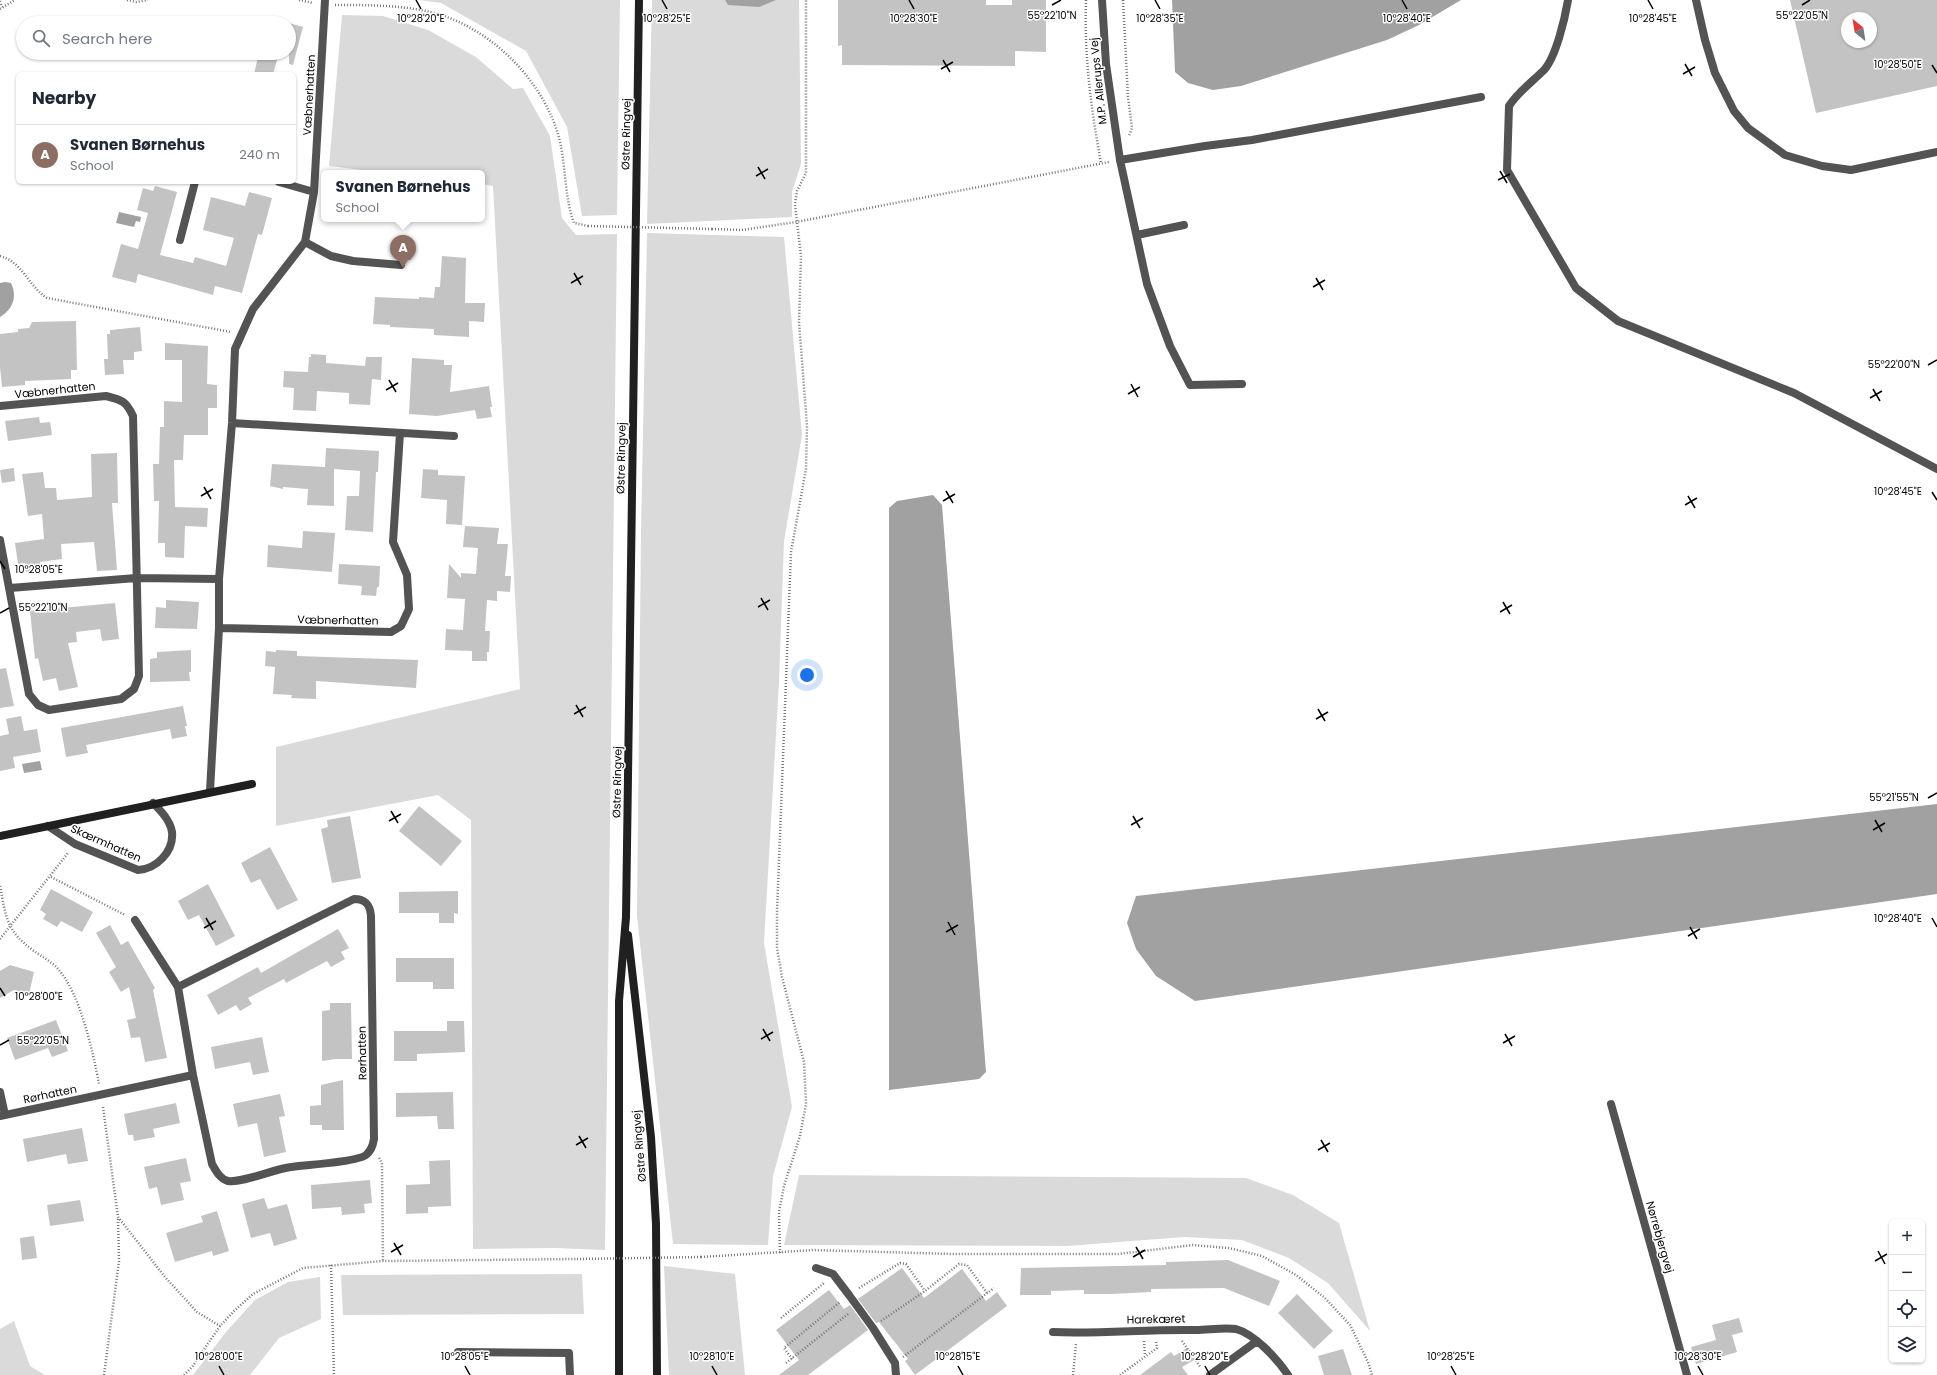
<!DOCTYPE html>
<html lang="en">
<head>
<meta charset="utf-8">
<style>
  body { margin:0; font-family:Poppins,sans-serif; background:#f2f2f3; color:#1f2937 }
  .controls { position:absolute; right:12px; bottom:12px; display:grid; overflow:hidden; border-radius:6px; box-shadow:0 1px 3px #0004 }
  .controls button { width:36px; height:36px; display:grid; place-items:center; padding:0; border:0; border-bottom:1px solid #e0e1e3; background:#fff; color:#1f2937; font:20px sans-serif }
  .compass { position:absolute; left:1841px; top:12px; width:36px; height:36px; border-radius:50%; background:#fff; box-shadow:0 1px 3px #0004; rotate:330deg }
  .you { position:absolute; left:807px; top:675px; width:14px; height:14px; margin:-10px; border:3px solid #fff; border-radius:50%; background:#1a73e8; box-shadow:0 0 0 6px #1a73e833 }
  .badge { display:grid; place-items:center; width:26px; height:26px; border-radius:50%; background:#000; color:#fff; font-size:13px; font-weight:700 }
  .pin { position:absolute; translate:-50% -33px; filter:drop-shadow(0 1px 2px #0008) }
  .pin::after { content:''; position:absolute; top:21px; width:14px; height:12px; background:inherit; clip-path:polygon(0 0,100% 0,50% 100%) }
  .popup { position:absolute; left:321px; top:170px; width:164px; height:52px; box-sizing:border-box; display:grid; place-content:center; border-radius:6px; background:#fff; filter:drop-shadow(0 1px 3px #0005); font-size:13px; white-space:nowrap; color:#747a83 }
  .popup b { font-size:15px; color:#1f2937 }
  .popup::after { content:''; position:absolute; left:50%; top:100%; margin-left:-8px; border:8px solid transparent; border-top-color:#fff }
  .list { margin:0; padding:0; list-style:none }
  h2 { display:flex; justify-content:space-between; align-items:center; height:52px; margin:0; padding:0 16px; font-size:17px }
  h2 small { font-size:13px; font-weight:400; color:#747a83 }
  .list li { display:grid; grid-template-columns:26px 1fr auto; gap:12px; align-items:center; box-sizing:border-box; height:60px; padding:0 16px; border-top:1px solid #e0e1e3 }
  .list b { display:block; font-size:15px; white-space:nowrap }
  .list p { margin:0; font-size:13px; white-space:nowrap; color:#747a83 }
  .list em { font-size:13px; font-style:normal; color:#747a83 }
  .icon { flex:none; width:22px; height:22px; fill:none; stroke:currentColor; stroke-width:2; stroke-linecap:round; stroke-linejoin:round }
  .map { position:relative; flex:none; width:1937px; height:1375px; overflow:hidden }
  .search { position:absolute; background:#fff; box-shadow:0 1px 3px #0004; left:16px; top:16px; width:280px; height:44px; display:flex; align-items:center; gap:10px; box-sizing:border-box; padding:0 14px; border-radius:22px; color:#747a83; font-size:15px }
  .panel { position:absolute; background:#fff; box-shadow:0 1px 3px #0004; left:16px; top:72px; width:280px; height:112px; border-radius:6px }
  .map>svg:first-child { display:block }
  .green { fill:#dadada }
  .water { fill:#a1a1a1 }
  .building { fill:#c3c3c3; fill-rule:evenodd }
  .lines { fill:none; stroke-linecap:round; stroke-linejoin:round }
  .path { stroke:#757575; stroke-width:2.5; stroke-dasharray:1 2; stroke-linecap:butt }
  .lane { stroke:#535353; stroke-width:8 }
  .street { stroke:#535353; stroke-width:8 }
  .secondary { stroke:#202020; stroke-width:8 }
  .path-bridge { stroke:#757575; stroke-width:2.5; stroke-dasharray:1 2; stroke-linecap:butt }
  .ticks { fill:none; stroke:#000; stroke-width:1.5 }
  .labels { text-anchor:middle; dominant-baseline:central; stroke-width:3; stroke-linejoin:round; paint-order:stroke }
  .street-label { font-size:11px; fill:#000; stroke:#fff }
  .ticks-label { font-size:10px; text-anchor:middle; fill:#000; stroke:#fff; stroke-width:3; stroke-linejoin:round; paint-order:stroke }
</style>
</head>
<body>
<div class="map">
<svg width="1937" height="1375" viewBox="0 0 1937 1375">
  <rect width="100%" height="100%" fill="#fff"/>
  <path class="green" d="M419,0H620L617,215L582,216L567,127L526,51L441,3Z
    M652,0H799L801,164L792,192V217L647,224Z
    M342,15L383,16L428,30L476,57L513,89L523,88L550,136L562,218L576,235L617,234L605,1250L555,1248L473,1249L471,820L438,795L276,826V747L520,689L493,186L482,184V173H387L329,166Z
    M647,233L784,237L802,435L784,541L779,682L764,943L792,1107L773,1176L768,1245L673,1244L637,916L641,532Z
    M799,1175L1246,1178L1293,1195L1339,1223L1370,1331L1328,1283L1289,1258L1242,1240L1184,1237L1067,1246L784,1245Z
    M664,1266L735,1274L745,1375H669Z
    M582,1274L584,1314L343,1315L341,1275Z
    M320,1277L321,1319L279,1338L250,1375H193L226,1332L255,1300L288,1282Z
    M14,1321L30,1366L45,1375H0V1329Z"/>
  <path class="water" d="M725,0H776L759,7L728,5Z
    M1172,0H1461L1419,25L1387,40L1241,86L1213,90L1188,83L1175,72Z
    M119,212L141,217L140,222L136,221L134,227L116,223Z
    M5,282L11,283C18,297 12,310 0,317V283Z
    M933,495L942,505L986,1072L979,1079L889,1090V508L897,501Z
    M40,761L42,770L24,773L22,764Z
    M1937,804V894L1195,1001L1156,976L1136,949L1127,923L1136,896Z"/>
  <path class="building" d="M838,0H986V5H1012V0H1046V52L1015,51V66L842,65V45L838,46Z
    M1790,0H1937V86L1816,113ZM1847,18H1871V42H1847Z
    M289,23L303,27L293,65L289,64Z
    M259,53H279L273,74H254Z
    M155,186L177,192L160,255L193,263L195,257L226,266L234,238L203,230L211,197L245,206L249,192L272,198L262,235L258,234L242,293L215,286L213,295L138,274L136,283L112,277L121,244L138,249L148,213L137,210L143,188L153,191Z
    M399,245L412,246L411,260L398,259Z
    M442,256L466,258L465,303H485L484,322L469,321V337L434,335V329L390,327V325L373,324L375,297L419,299V297L434,298L435,287H440Z
    M76,321L77,370H71V379L25,381V385L2,387L0,367V334L18,332V329L29,328L32,322Z
    M140,327L142,351L134,352V360H123L124,374L105,375L104,359H108L107,334H110V330Z
    M165,343L208,346L207,384L217,385V408H208V435H184L183,460H174L175,507L208,508L207,527L185,526L184,558L165,557V543H158L159,501H154L153,464H159L160,427H164V401L182,402V360H165Z
    M311,354L326,355V363L365,366L366,357H382L381,380L372,379L370,405L349,404V393L317,391L316,411L293,410L294,388L283,387L284,371L308,372L309,357H311Z
    M412,358L444,360V365H452L450,392L489,386L492,407H490L492,417L477,419L475,410L437,416L409,414Z
    M39,417L40,423L50,422L52,435L8,441L5,421Z
    M326,448L379,451L378,472H376L373,532L345,530L347,496H359L360,471L334,469V506L307,505L308,489L283,487V489L270,486L272,464L325,467Z
    M117,453L118,503H112L117,570L97,571L94,542L61,544L62,559L40,562L41,570L26,572L25,563L18,564L15,543L44,539L42,514L28,516L22,474L43,472L45,488H56L57,500L92,497L91,454Z
    M14,468L15,481L2,483L0,470Z
    M423,469L438,470V475L465,476L462,525L446,524L447,500L421,498Z
    M465,526L499,528L497,544H508L505,576H511L510,592L497,591V601L487,600L485,631H490L489,652H487V661H472V651L445,650L446,629L463,630L465,599L447,598L449,564L461,578V573L476,574L478,548L463,547Z
    M303,531L335,533L332,572L267,567L268,545L302,548Z
    M339,564L380,566L379,587H377L376,596L361,595L362,586L338,584Z
    M166,600L199,602L197,629L155,628L156,607L166,608Z
    M115,603L119,639L102,641L100,629L76,632L77,642L68,643L78,687L59,691L56,678L43,681L38,658L35,659L30,611Z
    M191,650V672H189L190,681L150,682V659L157,658V652Z
    M276,650L297,651V656L418,660L416,688L316,681V699L291,698L292,695L273,694L275,667L265,666L266,651L276,652Z
    M6,668L14,706L0,708V669Z
    M183,706L187,726H185L187,736L172,739L170,729L86,745L88,753L66,757L61,728Z
    M21,716L24,731L37,729L41,752L13,757L15,768L0,771V736L9,734L6,719Z
    M419,806L462,841L441,866L399,831Z
    M350,816L361,878L332,883L321,829L328,827L327,820Z
    M270,847L298,900L277,910L260,879L251,883L241,863Z
    M208,884L235,936L216,946L199,915L188,920L178,901Z
    M51,889L93,912L82,932L61,921L57,927L43,919L46,914L40,910Z
    M458,891V914L454,913V923H439V913H399V892Z
    M110,925L121,945L128,941L155,988L153,990L167,1058L145,1062L140,1037L131,1038L127,1020L136,1018L129,987L121,992L109,972L116,967L96,933Z
    M338,929L349,948L341,952L345,959L331,967L327,961L286,983L284,979L248,998L252,1004L240,1011L236,1005L218,1015L207,995L258,967L261,973Z
    M396,958H454V989H433V982H396Z
    M10,965L34,972L29,994L14,990L0,998V971Z
    M330,1003H351L352,1059H336L322,1061V1011L330,1010Z
    M56,1020L68,1051L52,1057L48,1048L15,1060L7,1038Z
    M447,1021H464L465,1052L417,1054V1061H394V1031H447Z
    M262,1037L269,1072L253,1075L250,1062L215,1069L211,1047Z
    M343,1080L344,1130H322V1125H310V1106L321,1105V1085Z
    M453,1092L454,1129H438L437,1116L396,1117V1093Z
    M280,1094L285,1116L279,1117L286,1152L264,1157L257,1123L238,1127L233,1104Z
    M176,1103L180,1123L153,1129L155,1137L134,1141L133,1135H128L124,1114Z
    M82,1128L88,1161L68,1164L66,1154L27,1162L23,1139Z
    M186,1158L191,1181L180,1183L184,1200L161,1205L157,1187L149,1189L144,1167Z
    M450,1160L451,1206L428,1207V1213L406,1214V1185L430,1184L429,1161Z
    M370,1180L372,1203L364,1204L365,1213L342,1215L341,1207L312,1209L311,1185Z
    M264,1198L268,1209L287,1204L297,1239L274,1246L270,1233L251,1238L242,1204Z
    M80,1200L84,1221L50,1226L47,1205Z
    M217,1211L229,1251L213,1256L212,1251L175,1262L166,1233L203,1222L201,1216Z
    M34,1236L37,1258L22,1260L20,1238Z
    M1228,1260L1280,1281L1269,1306L1224,1288L1151,1289V1292L1112,1294H1084V1290L1051,1291V1295H1020L1021,1268L1166,1265V1262Z
    M902,1268L924,1298L962,1269L986,1301L997,1292L1007,1306L915,1375L905,1361L908,1359L879,1322L876,1323L858,1299Z
    M829,1290L844,1309L850,1305L868,1330L808,1375H779L799,1360L776,1330Z
    M1297,1294L1333,1331L1314,1349L1278,1313Z
    M1739,1318L1743,1332L1732,1335L1737,1352L1696,1364L1691,1347L1716,1340L1712,1325Z
    M1187,1348L1194,1360L1182,1367L1188,1375H1140L1171,1352L1174,1356Z
    M1343,1349L1352,1375H1324L1318,1356Z"/>
  <g class="lines">
    <path class="path" d="M127,0L136,2L148,0
      M299,0L313,3
      M1086,0C1084,55 1091,109 1101,163
      M1123,0L1128,97L1132,128L1129,136
      M0,1L2,7
      M335,5C366,5 396,5 426,11C484,23 537,73 556,128C567,159 563,194 574,223L588,226
      M0,9L15,0
      M712,229L742,230L796,222L1109,162
      M0,256C23,262 28,286 47,298L231,332
      M51,877L125,915
      M0,886C6,917 6,931 34,951C41,956 52,962 58,969C80,993 93,1052 99,1084
      M0,939L68,853
      M103,1107L118,1217L165,1277L197,1312L220,1326
      M379,1158L382,1163L383,1261
      M780,1253L779,1212L784,1186L800,1136L806,1104L804,1062L782,977L777,948V912L791,552L806,469L807,426L799,322L801,256L795,205L797,191L806,173V0
      M701,1257L813,1250L953,1254H1118L1193,1245L1229,1248L1262,1256L1296,1275L1325,1298L1350,1325L1368,1362L1372,1375
      M331,1265L334,1375
      M859,1288L900,1263L906,1264L925,1291
      M781,1318L824,1283
      M881,1321L925,1291L959,1264L967,1265L987,1293
      M1144,1341L1145,1356
      M1182,1341L1201,1368
      M903,1357L994,1288
      M792,1359L784,1348L840,1302
      M786,1363L848,1314
      M104,1375L119,1261L118,1218
      M184,1375L192,1367L220,1326L234,1311L253,1294L303,1268L383,1261L577,1259
      M1073,1375L1076,1344
      M1120,1375L1157,1348L1156,1341"/>
    <path class="lane" d="M1568,0C1565,18 1556,57 1544,70C1532,82 1518,92 1509,106L1507,170L1576,288L1618,321L1794,393L1937,469
      M1696,0L1705,40L1715,73L1734,111L1748,128L1785,155L1822,166L1851,170L1937,152
      M1137,235L1184,225
      M1242,384L1190,385L1170,346L1147,284L1120,160L1205,146L1252,140L1481,97
      M48,826L75,844L138,870C156,869 174,852 172,832C170,820 161,811 153,803
      M458,1352L569,1353L570,1375"/>
    <path class="street" d="M1102,0L1106,64L1120,160
      M279,182L314,192
      M180,240L195,182
      M305,242L331,256L353,261L401,265
      M0,406L106,396C122,400 126,401 133,416L139,676L134,689L121,699L49,710L38,705L29,694L0,540
      M232,423L454,436
      M10,588L136,578L219,579
      M219,628L391,632L401,626L409,609L407,575L393,542L400,433
      M210,791L219,628V579L232,423L235,349L253,309L305,242L314,192L325,0
      M354,899C366,899 370,905 371,916L374,1139C373,1145 371,1151 366,1155C357,1162 305,1165 291,1167C274,1169 243,1183 228,1181C220,1179 216,1171 212,1164L193,1075L178,987Z
      M135,920L178,987
      M0,1092L5,1115
      M1611,1104L1687,1375
      M0,1116L193,1075
      M816,1268L833,1274L849,1295L873,1328L895,1363L896,1375
      M1053,1332C1100,1334 1148,1329 1196,1330C1208,1330 1224,1327 1236,1329C1255,1334 1278,1360 1288,1375
      M1210,1375L1257,1341"/>
    <path class="secondary" d="M0,836L252,784
      M628,935L651,1137L656,1224L657,1375
      M619,1375V1001L626,917L639,0"/>
    <path class="path-bridge" d="M588,226L712,229
      M577,1259L701,1257"/>
  </g>
  <path class="ticks" d="M416,0L421,9M662,0L667,9M909,0L914,9M1155,0L1160,9M1402,0L1407,9M1648,0L1653,9M1052,5L1061,0M1802,5L1810,0M943,60L950,72M1685,64L1692,76M1932,65L1937,73M941,69L953,62M1683,74L1695,67M758,167L765,179M1500,171L1507,183M756,176L768,169M1498,180L1510,174M574,273L581,285M1316,278L1323,290M571,283L583,276M1313,287L1325,280M1928,365L1937,360M389,380L396,392M1131,384L1138,397M1873,389L1880,401M386,390L398,383M1128,394L1140,387M1870,398L1882,391M204,487L211,499M946,491L953,503M1932,492L1937,500M201,496L213,489M1688,496L1695,508M943,501L955,494M1685,505L1697,498M0,561L5,569M761,598L768,610M1503,602L1510,614M758,607L770,600M1500,612L1512,605M0,613L9,608M576,705L583,717M1318,709L1325,721M574,714L586,707M1316,719L1328,712M1928,798L1937,793M391,811L398,823M1133,816L1140,828M1875,820L1882,832M389,821L401,814M1131,825L1143,818M1873,830L1885,823M206,918L213,930M1932,918L1937,927M948,922L955,935M1690,927L1697,939M204,928L216,921M946,932L958,925M1688,936L1700,929M0,988L5,996M763,1029L770,1041M1505,1034L1512,1046M761,1039L773,1032M1503,1043L1515,1036M0,1045L9,1040M579,1136L586,1148M1321,1140L1328,1152M576,1145L588,1138M1318,1150L1330,1143M394,1243L401,1255M1136,1247L1143,1259M1878,1251L1885,1264M391,1252L403,1245M1133,1257L1145,1250M1875,1261L1887,1254M219,1366L224,1375M465,1366L470,1375M712,1366L717,1375M958,1366L963,1375M1205,1366L1210,1375M1451,1366L1456,1375M1698,1366L1703,1375"/>
  <g class="labels">
    <g class="street-label">
      <text transform="translate(1098 81) rotate(-96)">M.P. Allerups Vej</text>
      <text transform="translate(309 95) rotate(-87)">Væbnerhatten</text>
      <text transform="translate(626 134) rotate(-89)">Østre Ringvej</text>
      <text transform="translate(55 390) rotate(-6)">Væbnerhatten</text>
      <text transform="translate(621 458) rotate(-89)">Østre Ringvej</text>
      <text transform="translate(338 620) rotate(1)">Væbnerhatten</text>
      <text transform="translate(617 782) rotate(-89)">Østre Ringvej</text>
      <text transform="translate(106 843) rotate(24)">Skærmhatten</text>
      <text transform="translate(362 1053) rotate(-91)">Rørhatten</text>
      <text transform="translate(50 1094) rotate(-12)">Rørhatten</text>
      <text transform="translate(639 1146) rotate(-95)">Østre Ringvej</text>
      <text transform="translate(1660 1237) rotate(74)">Nørrebjergvej</text>
      <text transform="translate(1156 1319) rotate(-1)">Harekæret</text>
    </g>
  </g>
  <g class="ticks-label">
    <text x="1802" y="19">55°22'05"N</text>
    <text x="1052" y="19">55°22'10"N</text>
    <text x="421" y="22">10°28'20"E</text>
    <text x="667" y="22">10°28'25"E</text>
    <text x="914" y="22">10°28'30"E</text>
    <text x="1160" y="22">10°28'35"E</text>
    <text x="1653" y="22">10°28'45"E</text>
    <text x="1407" y="22">10°28'40"E</text>
    <text x="1898" y="68">10°28'50"E</text>
    <text x="1894" y="368">55°22'00"N</text>
    <text x="1898" y="495">10°28'45"E</text>
    <text x="39" y="573">10°28'05"E</text>
    <text x="43" y="611">55°22'10"N</text>
    <text x="1894" y="801">55°21'55"N</text>
    <text x="1898" y="922">10°28'40"E</text>
    <text x="39" y="1000">10°28'00"E</text>
    <text x="43" y="1044">55°22'05"N</text>
    <text x="219" y="1360">10°28'00"E</text>
    <text x="465" y="1360">10°28'05"E</text>
    <text x="712" y="1360">10°28'10"E</text>
    <text x="958" y="1360">10°28'15"E</text>
    <text x="1205" y="1360">10°28'20"E</text>
    <text x="1451" y="1360">10°28'25"E</text>
    <text x="1698" y="1360">10°28'30"E</text>
  </g>
</svg>
<div class="controls">
<button>+</button>
<button>−</button>
<button><svg class="icon" aria-label="locate" viewBox="0 0 24 24"><circle cx="12" cy="12" r="6"/><path d="M12 2v4M12 18v4M2 12h4M18 12h4"/></svg></button>
<button><svg class="icon" aria-label="layers" viewBox="0 0 24 24"><path d="M12 4l9 5-9 5-9-5zM3 14l9 5 9-5"/></svg></button>
</div>
<svg class="compass" viewBox="-18 -18 36 36"><path d="M0-13l5 13h-10z" fill="#e53935"/><path d="M0 13l5-13h-10z" fill="#747a83"/></svg>
<div class="you"></div>
<div class="pin badge" style="left:403px;top:268px;background:#8d6e63">A</div>
<div class="popup"><b>Svanen Børnehus</b>School</div>
<div class="search"><svg class="icon" aria-label="search" viewBox="0 0 24 24"><circle cx="10" cy="10" r="6"/><path d="M15 15l6 6"/></svg>Search here</div>
<section class="panel">
<h2>Nearby<small></small></h2>
<ul class="list">
<li><span class="badge" style="background:#8d6e63">A</span><div><b>Svanen Børnehus</b><p>School</p></div><em>240 m</em></li>
</ul>
</section>
</div>
</body>
</html>
